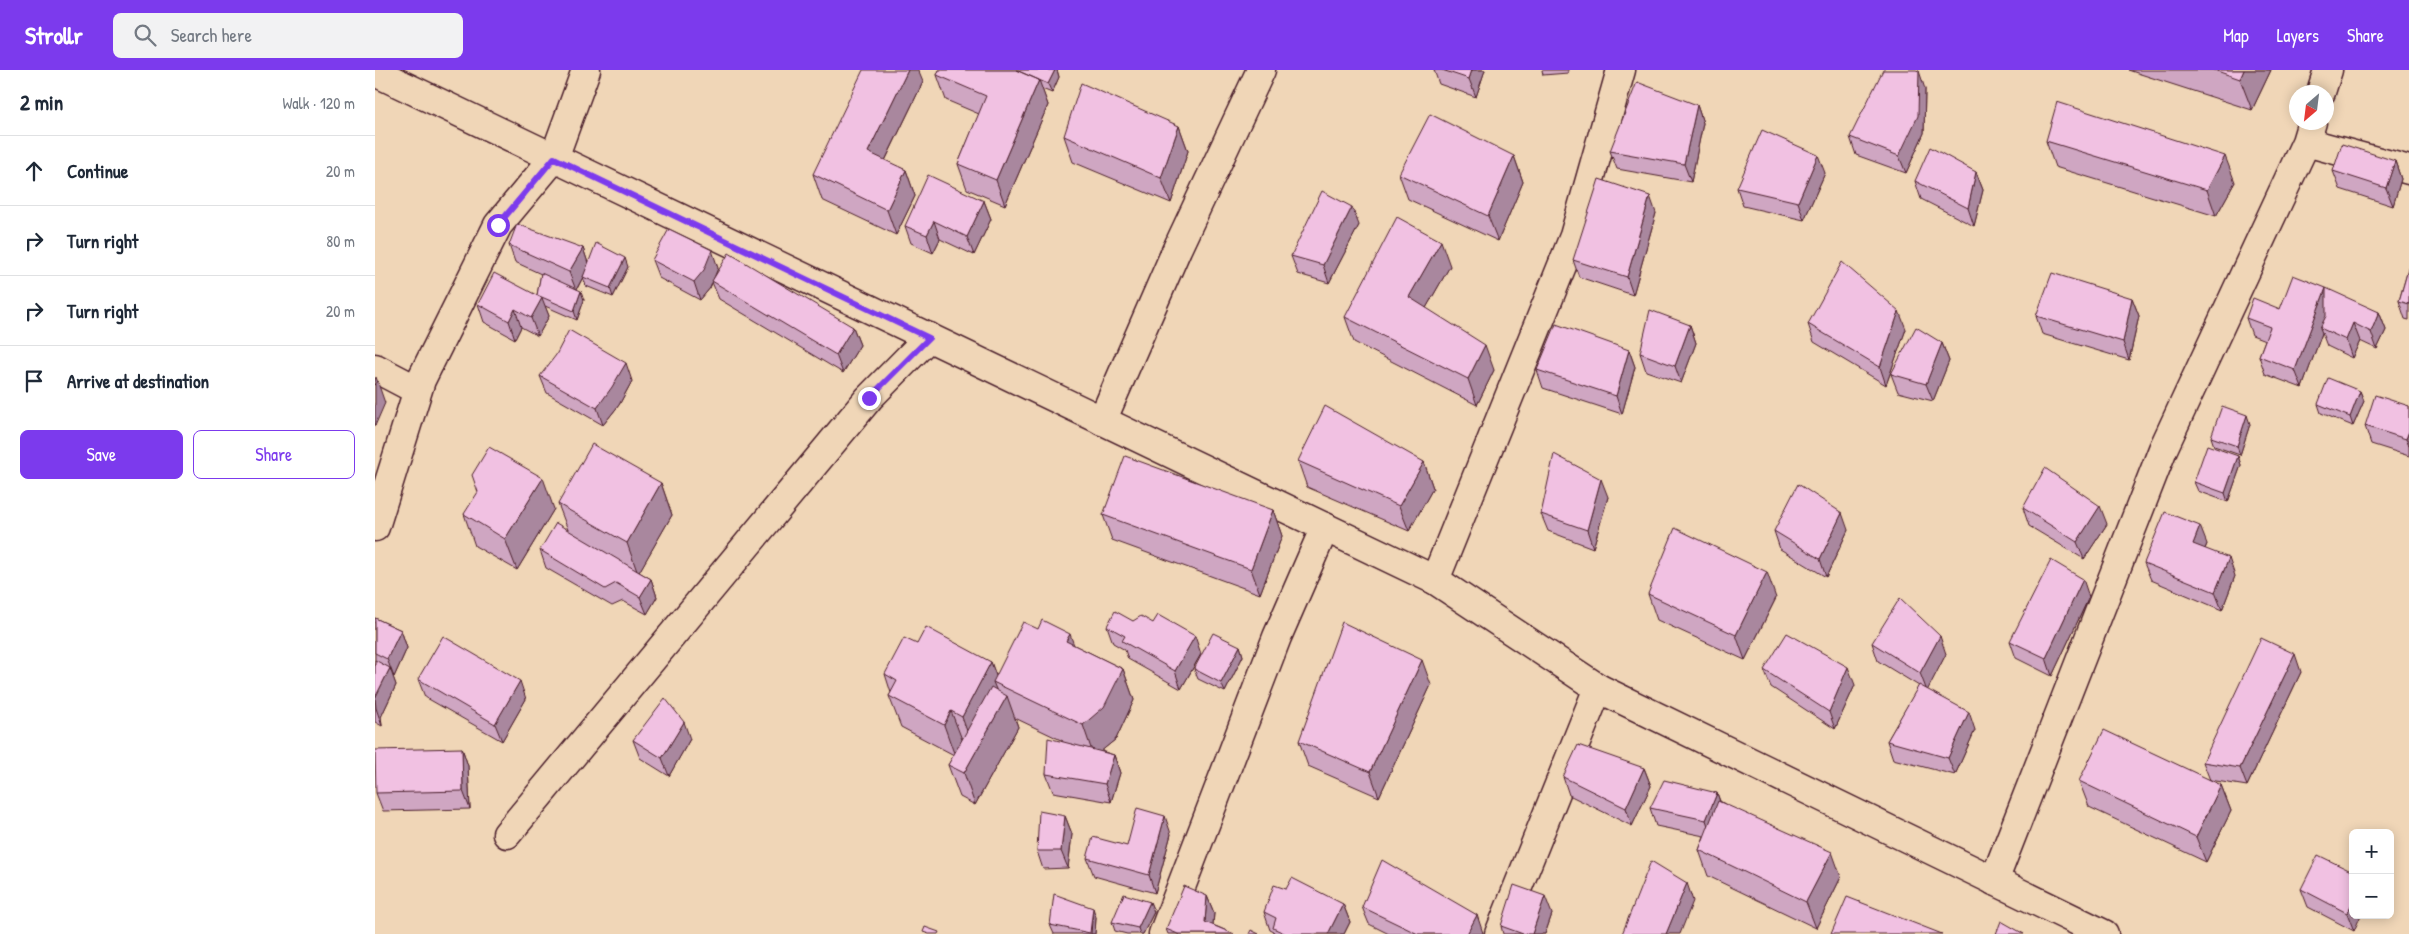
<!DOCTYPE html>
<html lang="en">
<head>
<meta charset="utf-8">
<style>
  body { margin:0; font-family:"Patrick Hand",sans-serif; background:#f2f2f3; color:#1f2937 }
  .controls { position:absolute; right:15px; bottom:15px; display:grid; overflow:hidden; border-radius:8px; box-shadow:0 2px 12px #0003 }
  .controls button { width:45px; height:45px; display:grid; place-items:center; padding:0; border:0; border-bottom:1px solid #e0e1e3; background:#fff; color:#1f2937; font:25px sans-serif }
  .compass { position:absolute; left:1914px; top:15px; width:45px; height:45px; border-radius:50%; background:#fff; box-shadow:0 2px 12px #0003; rotate:208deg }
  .stop { position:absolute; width:15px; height:15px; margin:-11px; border:4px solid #7c3aed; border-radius:50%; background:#fff }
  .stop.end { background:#7c3aed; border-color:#fff; box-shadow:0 1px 5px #0008 }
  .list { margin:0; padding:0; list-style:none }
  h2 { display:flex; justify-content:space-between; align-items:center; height:65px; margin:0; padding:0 20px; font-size:21px }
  h2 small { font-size:16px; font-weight:400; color:#747a83 }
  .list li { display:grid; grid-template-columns:32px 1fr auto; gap:15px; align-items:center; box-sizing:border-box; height:70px; padding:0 20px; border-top:1px solid #e0e1e3 }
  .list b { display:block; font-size:19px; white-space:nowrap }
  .list em { font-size:16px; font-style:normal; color:#747a83 }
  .actions { display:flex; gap:10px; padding:15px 20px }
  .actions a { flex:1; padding:11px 0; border:1px solid #7c3aed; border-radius:8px; text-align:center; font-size:18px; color:#7c3aed }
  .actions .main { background:#7c3aed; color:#fff }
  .icon { flex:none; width:28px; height:28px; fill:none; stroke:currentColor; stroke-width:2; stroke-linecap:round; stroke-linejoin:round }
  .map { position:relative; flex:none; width:2034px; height:864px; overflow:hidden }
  header { display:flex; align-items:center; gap:30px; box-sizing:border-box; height:70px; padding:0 25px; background:#7c3aed; color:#fff }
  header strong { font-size:24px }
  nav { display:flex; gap:28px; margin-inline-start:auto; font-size:18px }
  .search { width:350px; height:45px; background:#f2f2f3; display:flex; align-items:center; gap:12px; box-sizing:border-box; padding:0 18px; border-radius:8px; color:#747a83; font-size:19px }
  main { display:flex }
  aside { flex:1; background:#fff }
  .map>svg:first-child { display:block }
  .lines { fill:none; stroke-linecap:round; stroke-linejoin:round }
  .street-casing { stroke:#4a1f2b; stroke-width:31 }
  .secondary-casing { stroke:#4a1f2b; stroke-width:31 }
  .street { stroke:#f0d6b7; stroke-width:28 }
  .secondary { stroke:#f0d6b7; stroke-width:28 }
  .wall { fill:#cfa6c2; stroke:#4a1f2b }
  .shaded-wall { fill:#a9879e; stroke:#4a1f2b }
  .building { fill:#f1c1e2; stroke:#4a1f2b }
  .route { stroke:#7c3aed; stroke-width:6 }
</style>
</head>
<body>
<header>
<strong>Strollr</strong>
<div class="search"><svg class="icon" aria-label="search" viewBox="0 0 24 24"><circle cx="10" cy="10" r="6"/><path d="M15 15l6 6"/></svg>Search here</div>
<nav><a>Map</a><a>Layers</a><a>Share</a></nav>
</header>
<main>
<aside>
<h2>2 min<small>Walk · 120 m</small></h2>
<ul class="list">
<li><svg class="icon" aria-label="ahead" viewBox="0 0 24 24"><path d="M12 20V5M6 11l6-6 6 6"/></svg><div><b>Continue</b></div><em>20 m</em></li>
<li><svg class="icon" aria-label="right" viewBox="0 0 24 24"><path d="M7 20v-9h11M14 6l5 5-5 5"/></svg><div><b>Turn right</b></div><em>80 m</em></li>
<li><svg class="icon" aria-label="right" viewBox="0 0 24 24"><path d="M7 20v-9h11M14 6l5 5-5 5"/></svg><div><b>Turn right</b></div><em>20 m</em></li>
<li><svg class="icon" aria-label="arrive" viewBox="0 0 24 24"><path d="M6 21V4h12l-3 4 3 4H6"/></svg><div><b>Arrive at destination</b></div></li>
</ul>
<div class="actions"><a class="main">Save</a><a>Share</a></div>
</aside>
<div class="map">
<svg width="2034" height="864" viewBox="0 0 2034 864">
  <rect width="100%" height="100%" fill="#f0d6b7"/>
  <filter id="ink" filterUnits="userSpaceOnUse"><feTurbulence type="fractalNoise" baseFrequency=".02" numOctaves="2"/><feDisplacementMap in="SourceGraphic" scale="10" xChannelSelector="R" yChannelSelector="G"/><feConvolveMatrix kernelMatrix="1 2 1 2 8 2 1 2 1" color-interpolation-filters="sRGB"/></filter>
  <g filter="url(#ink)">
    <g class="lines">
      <g class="street-casing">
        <path id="street" d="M1946,22L1953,0
          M1931,72L2034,100
          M0,298L42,320
          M727,351L802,179L886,0
          M0,457L46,310L123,155L179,88L211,0
          M1060,510L1199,166L1246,0
          M132,764L494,328L554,267
          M1619,811L1788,379L1931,72L1937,52
          M788,864L902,567L950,457
          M1124,864L1223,618"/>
      </g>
      <g class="secondary-casing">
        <path id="secondary" d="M0,2L1060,510L1223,618L1729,864"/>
      </g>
      <use href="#street" class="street"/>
      <use href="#secondary" class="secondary"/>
    </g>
    <path class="wall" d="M564,0H682L684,7L677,23L667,19L673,35L630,135L592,119L583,94L604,44L571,30L562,5Z
      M1059,0H1110L1101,27L1064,14Z
      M1167,0H1193V3L1168,5Z
      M1753,0H1896L1877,40Z
      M548,12L510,91L531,100L540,126L521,165L447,130L438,104Z
      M1550,19L1549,63L1531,103L1481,85L1475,67Z
      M1322,35L1328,53L1316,112L1242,99L1235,81Z
      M804,56L813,81L796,133L698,92L689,66Z
      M1671,71L1860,112L1841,146L1680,97Z
      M1139,86L1148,112L1123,171L1033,129L1024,104Z
      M2020,91L2026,109L2018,136L1965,119L1958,101Z
      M1601,102L1608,120L1599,156L1546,129L1540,111Z
      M1450,103L1429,150L1368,136L1362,118Z
      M609,131L616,149L599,185L565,169L558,183L536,173L530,156Z
      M1281,143L1258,225L1204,207L1198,190Z
      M984,155L954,213L923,204L916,186Z
      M134,175L208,178L213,193L253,197L238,227L211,216L208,207L202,219L209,230L202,250L170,236L174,246L163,266L146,257L140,269L109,252L103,234L162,225L166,204L140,192Z
      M277,190L343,198L339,207L478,257L485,275L468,303L344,229L337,212L335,218L325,230L284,208Z
      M1075,196L1051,238L1119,300L1102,335L979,272L970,247Z
      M2034,196V250L2030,249L2024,231Z
      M1757,228L1764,246L1754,290L1667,264L1661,246Z
      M1905,239L2004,242L2011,260L2002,279L1985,271L1977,288L1952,276L1947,263L1927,318L1890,304L1884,286L1890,270L1877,265L1871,248Z
      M1433,254L1531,259L1511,315L1439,272Z
      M1315,255L1321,273L1306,313L1271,301L1265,283Z
      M1567,273L1574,291L1558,331L1523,322L1516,304Z
      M1254,280L1260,297L1247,344L1168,318L1162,300Z
      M165,306L257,311L244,335L228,355L172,323Z
      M1985,321L1989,331L1978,356L1946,343L1943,334Z
      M2034,336V386L1996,374L1990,356Z
      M1875,354L1865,385L1839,376L1836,367Z
      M1863,386L1866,395L1853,432L1823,421L1819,412Z
      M923,391L1049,392L1058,418L1034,461L932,417Z
      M286,413L297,445L264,502L276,509L282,527L272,544L248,531L237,536L171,498L165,480L193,460L183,434Z
      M1233,427L1218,478L1173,461L1166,444Z
      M1648,438L1732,454L1709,489L1654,456Z
      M179,439L142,500L100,476L89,444Z
      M898,440L907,466L885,524L737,470L728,445Z
      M1473,460L1451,507L1405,479L1399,461Z
      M1832,474L1830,479L1860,506L1847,540L1776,510L1769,493Z
      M1273,524L1401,528L1370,590L1282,550Z
      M1714,527L1677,606L1641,588L1635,571Z
      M0,548L26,560L32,578L19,607H18L21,615L6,647L7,656L0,652Z
      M758,551L826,584L806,619L753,589L750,580L738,573L732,556Z
      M663,559L699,575L748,599L759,630L741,669L726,681L739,685L745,703L736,732L678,722L671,704L688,671L640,648L643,657L600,735L585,727L573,695L579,685L526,657L514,626L516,623L510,604L542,574L616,592L621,606Z
      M1497,573L1571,584L1552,620L1600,660L1580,705L1518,689L1512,671L1544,616L1503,591Z
      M865,576L868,586L850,622L823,609L819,599Z
      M1389,600L1480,615L1460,659L1396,617Z
      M1926,602L1872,716L1835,710L1846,715L1856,741L1831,792L1714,737L1704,711L1835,710L1828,692Z
      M43,609L151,629L127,671L50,627Z
      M1056,615L1004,727L933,696L924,671Z
      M315,669L294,706L265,688L258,670Z
      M87,678L93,696L95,739L8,741L1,723Z
      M1269,698L1276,716L1257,756L1194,725L1188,707Z
      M1342,723L1345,731L1466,807L1441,858L1333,806L1324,780L1329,766L1281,756L1275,738Z
      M690,746L697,764L693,798L668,799L662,781Z
      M796,764L780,823L719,806L712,788Z
      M1978,802L1979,861L1933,837L1926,819Z
      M911,819L968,834L975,852L969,864H900L899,862L895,860L889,842Z
      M832,826L839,843L838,855L859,864H793L791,859Z
      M775,832L779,842L768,864H752L740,861L737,852Z
      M987,837L1108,863L1107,864H1014L994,854Z
      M1177,844L1170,864H1128L1126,856Z
      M721,847L720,864H679L675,855Z"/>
    <path class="shaded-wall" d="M533,0H543L548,12L502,107L493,82Z
      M680,0H682L684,7L677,23L673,14Z
      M1097,0H1110L1101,27L1094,9Z
      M1869,0H1896L1877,40L1865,9Z
      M1544,1L1550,19L1549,63L1531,103L1524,86Z
      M664,10L673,35L630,135L621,110Z
      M1322,35L1328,53L1316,112L1309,94Z
      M804,56L813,81L796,133L786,108Z
      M1443,85L1450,103L1429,150L1423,132Z
      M1139,86L1148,112L1123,171L1113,146Z
      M1850,86L1860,112L1841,146L1832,120Z
      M2020,91L2026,109L2018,136L2011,118Z
      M531,100L540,126L521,165L512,140Z
      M1601,102L1608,120L1599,156L1593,138Z
      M1275,126L1281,143L1258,225L1252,207Z
      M609,131L616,149L599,185L592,167Z
      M977,137L984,155L954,213L948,195Z
      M559,151L565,169L558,183L552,165Z
      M1066,171L1075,196L1043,252L1034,227Z
      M208,178L214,196L201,220L194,202Z
      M337,180L343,198L335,218L325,230L319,212Z
      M250,188L253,197L238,227L235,218Z
      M1951,218L1958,235L1945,258L1947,263L1927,318L1920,300Z
      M206,221L209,230L202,250L199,241Z
      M167,228L174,246L163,266L156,248Z
      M1757,228L1764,246L1754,290L1748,272Z
      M140,239L146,257L140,269L134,251Z
      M1524,241L1531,259L1511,315L1505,297Z
      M2004,242L2011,260L2002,279L1996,262Z
      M1978,253L1985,271L1977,288L1971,270Z
      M1315,255L1321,273L1306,313L1300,296Z
      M478,257L485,275L468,303L461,285Z
      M1567,273L1574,291L1558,331L1551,314Z
      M1110,275L1119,300L1102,335L1093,309Z
      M1254,280L1260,297L1247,344L1241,326Z
      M251,293L257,311L244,335L228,355L222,338Z
      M1,307L10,333L0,356V310Z
      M1985,321L1989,331L1978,356L1975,347Z
      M1872,345L1875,354L1865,385L1862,376Z
      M2034,361V376L2031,369Z
      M1863,386L1866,395L1853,432L1850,423Z
      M1049,392L1058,418L1034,461L1024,436Z
      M168,408L179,439L142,500L130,469Z
      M1226,409L1233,427L1218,478L1212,460Z
      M286,413L297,445L263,504L252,473Z
      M1725,436L1732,454L1709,489L1702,472Z
      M898,440L907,466L885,524L876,499Z
      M1467,443L1473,460L1451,507L1445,489Z
      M1825,456L1832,474L1824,492L1818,474Z
      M1854,488L1860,506L1847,540L1840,522Z
      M1392,502L1401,528L1370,590L1361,565Z
      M276,509L282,527L272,544L265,527Z
      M1708,509L1714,527L1677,606L1671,588Z
      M26,560L32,578L19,607L12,589Z
      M695,564L706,595L691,571Z
      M820,566L826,584L806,619L800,601Z
      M1565,566L1571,584L1552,621L1545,603Z
      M865,576L868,586L850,622L846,613Z
      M1920,584L1926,602L1872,716L1865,698Z
      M1047,590L1056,615L1004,727L995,702Z
      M616,592L624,614L618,612L625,629L598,678L587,647Z
      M1473,597L1480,615L1460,659L1454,642Z
      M15,598L21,615L6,647L7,656L1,638L0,628Z
      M748,599L759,630L741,669L719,687L708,655Z
      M145,611L151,629L127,671L120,654Z
      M632,626L643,657L600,735L589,703Z
      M576,641L588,672L580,686L569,655Z
      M1594,642L1600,660L1580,705L1573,688Z
      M309,652L315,669L294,706L287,688Z
      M87,678L93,696L95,739L88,721Z
      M739,685L745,703L736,732L730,714Z
      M1269,698L1276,716L1257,756L1251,738Z
      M1846,715L1856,741L1831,792L1821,767Z
      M1342,723L1348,741L1337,768L1331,750Z
      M690,746L697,764L693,798L686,781Z
      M790,746L796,764L780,823L774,805Z
      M1457,782L1466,807L1441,858L1431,832Z
      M1312,813L1318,831L1305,864H1291Z
      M832,826L839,843L837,864L830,852Z
      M1170,826L1177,844L1170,864H1157Z
      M775,832L779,842L768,864H765L763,858Z
      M1978,832V845H1986L1979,861L1972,843Z
      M968,834L975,852L969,864H953Z
      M718,838L721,847L720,864H716Z
      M1102,845L1108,863L1107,864H1092Z"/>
    <path class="building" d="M488,0H533L493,82L531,100L512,140L438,104Z
      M564,0H641L664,10L621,110L583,94L611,26L562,5Z
      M641,0H680L673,14Z
      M1067,0H1097L1094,9Z
      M1508,0H1541L1544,1L1543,46L1524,86L1475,67Z
      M1839,0H1869L1865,9Z
      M1262,12L1322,35L1309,94L1235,81Z
      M706,13L804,56L786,108L689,66Z
      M1682,32L1850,86L1832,120L1671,71Z
      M1055,44L1139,86L1113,146L1024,104Z
      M1387,60L1443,85L1423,132L1362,118Z
      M1967,74L2020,91L2011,118L1958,101Z
      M1555,77L1601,102L1593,138L1540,111Z
      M553,105L609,131L592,167L559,151L552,165L530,156Z
      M1224,109L1275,126L1252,207L1198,190Z
      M947,121L977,137L948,195L916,186Z
      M1022,147L1066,171L1034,227L1110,275L1093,309L970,247Z
      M142,154L208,178L194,202L134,175Z
      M294,159L337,180L329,200L319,212L277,190Z
      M221,173L250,188L235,218L208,207Z
      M354,183L478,257L461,285L337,211Z
      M1467,192L1524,241L1505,297L1433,254Z
      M2034,196V234L2024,231Z
      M119,203L167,228L156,248L140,239L134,251L103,234Z
      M166,203L206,221L199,241L162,225Z
      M1677,203L1757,228L1748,272L1661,246Z
      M1918,205L1951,218L1920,300L1884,286L1895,257L1871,248L1878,228L1905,239Z
      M1951,218L2004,242L1996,262L1978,253L1971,270L1945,258L1951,246Z
      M1275,240L1315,255L1300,296L1265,283Z
      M1181,254L1254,280L1241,326L1162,300Z
      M1541,257L1567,273L1551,314L1516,304Z
      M194,260L251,293L237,317L222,338L165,306L181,285Z
      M1953,308L1985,321L1975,347L1943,334Z
      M2000,325L2034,336V361L2031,369L1990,356Z
      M950,336L1049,392L1024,436L923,391Z
      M1847,336L1872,345L1862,376L1836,367Z
      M217,374L286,413L252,473L183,434Z
      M1832,375L1863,386L1850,423L1819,412Z
      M114,377L168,408L130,469L89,444L103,422L97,405Z
      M1179,384L1226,409L1212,460L1166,444Z
      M750,386L898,440L876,499L728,445Z
      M1670,398L1725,436L1702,472L1648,438Z
      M1423,414L1467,443L1445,489L1399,461Z
      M1790,442L1825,456L1818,474L1854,488L1840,522L1769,493Z
      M181,453L276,509L265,527L241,513L230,519L165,480Z
      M1300,458L1392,502L1361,565L1273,524Z
      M1676,490L1708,509L1671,588L1635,571Z
      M1525,528L1565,566L1545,603L1497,573Z
      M740,541L758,551L766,546L778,553L783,545L820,566L800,601L747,571L750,566L732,556Z
      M0,548L26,560L12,589L0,583Z
      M667,550L695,564L691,571L748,599L729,637L708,655L618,612L648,552L663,559Z
      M967,552L1047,590L995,702L924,671Z
      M551,557L616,592L587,647L576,641L569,655L514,626L522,611L510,604L529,568L542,574Z
      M838,563L865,576L846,613L819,599Z
      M1412,563L1473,597L1454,642L1389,600Z
      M68,566L145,611L120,654L43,609Z
      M1886,568L1920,584L1865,698L1828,692Z
      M0,590L15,598L0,628Z
      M1544,615L1594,642L1573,688L1512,671Z
      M616,617L632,626L589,703L573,695Z
      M290,628L309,652L287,688L258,670Z
      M1729,660L1846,715L1821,767L1704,711Z
      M673,668L739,685L730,714L671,704Z
      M1203,675L1269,698L1251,738L1188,707Z
      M87,678L88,721L1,723L0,680Z
      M1289,710L1342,723L1331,750L1275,738Z
      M1343,731L1457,782L1431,832L1324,780Z
      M762,738L790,746L774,805L712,788L718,767L752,776Z
      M664,741L690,746L686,781H662Z
      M1943,785L1978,802V832L1972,843L1926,819Z
      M1007,790L1102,845L1092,864H1043L987,837Z
      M1276,791L1312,813L1291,864H1247Z
      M917,808L968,834L953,864H911L898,858L901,848L889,842L899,815L911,819Z
      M1139,815L1170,826L1157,864H1148L1126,856Z
      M809,816L832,826L830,852L859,864H803L791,859Z
      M679,824L718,838L715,863L675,855Z
      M749,824L775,832L763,858L737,852Z
      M1472,827L1567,864H1456Z
      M1626,851L1649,864H1621Z
      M550,857L564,862L563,864H554L548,862Z
      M876,860L884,864H874Z"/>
  </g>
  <g class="lines" filter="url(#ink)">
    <path class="route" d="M123,155L179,88L554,268L494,328"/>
  </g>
</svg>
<div class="controls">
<button>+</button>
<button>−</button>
</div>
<svg class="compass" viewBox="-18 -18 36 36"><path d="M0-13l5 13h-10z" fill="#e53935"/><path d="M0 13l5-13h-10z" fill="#747a83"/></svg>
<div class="stop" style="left:123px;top:155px"></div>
<div class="stop end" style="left:494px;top:328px"></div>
</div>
</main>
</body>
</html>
